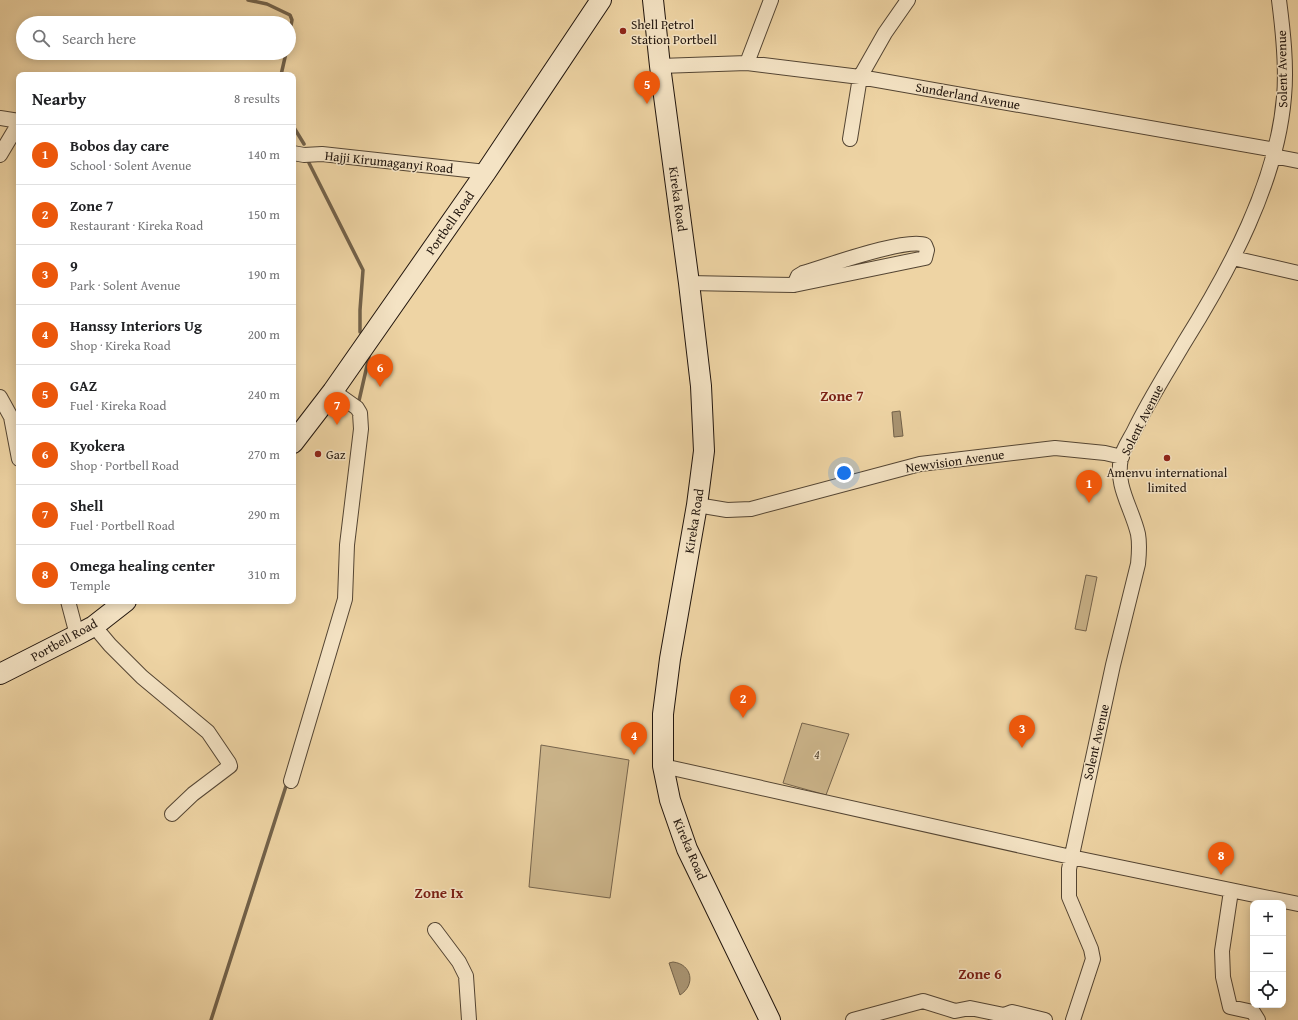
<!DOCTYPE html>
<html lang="en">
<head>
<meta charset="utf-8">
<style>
  body { margin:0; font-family:"Gentium Book Plus",serif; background:#f6f6f6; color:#202124 }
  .controls { position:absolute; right:12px; bottom:12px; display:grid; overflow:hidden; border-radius:8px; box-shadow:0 2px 10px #0003 }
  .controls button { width:36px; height:36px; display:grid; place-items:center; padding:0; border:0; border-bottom:1px solid #e0e0e0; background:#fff; color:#202124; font:20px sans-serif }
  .you { position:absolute; left:844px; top:473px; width:14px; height:14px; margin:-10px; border:3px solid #fff; border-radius:50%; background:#1a73e8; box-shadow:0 0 0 6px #1a73e833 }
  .badge { display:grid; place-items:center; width:26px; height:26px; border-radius:50%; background:#ea580c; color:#fff; font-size:13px; font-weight:700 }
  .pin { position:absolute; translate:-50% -33px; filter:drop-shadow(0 1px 2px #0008) }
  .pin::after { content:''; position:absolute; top:21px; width:14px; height:12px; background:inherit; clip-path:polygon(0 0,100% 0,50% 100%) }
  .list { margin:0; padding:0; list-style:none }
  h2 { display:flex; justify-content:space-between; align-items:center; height:52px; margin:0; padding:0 16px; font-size:17px }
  h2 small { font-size:13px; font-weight:400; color:#757577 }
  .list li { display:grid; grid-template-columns:26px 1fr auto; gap:12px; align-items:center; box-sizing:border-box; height:60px; padding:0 16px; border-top:1px solid #e0e0e0 }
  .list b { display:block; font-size:15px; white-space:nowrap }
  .list p { margin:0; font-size:13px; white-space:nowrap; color:#757577 }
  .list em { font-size:13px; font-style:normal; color:#757577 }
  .icon { flex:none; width:22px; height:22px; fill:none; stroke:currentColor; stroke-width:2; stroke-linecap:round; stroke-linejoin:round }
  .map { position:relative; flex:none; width:1298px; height:1020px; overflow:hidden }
  .search { position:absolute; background:#fff; box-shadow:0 2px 10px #0003; left:16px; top:16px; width:280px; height:44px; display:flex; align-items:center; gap:10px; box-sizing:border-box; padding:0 14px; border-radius:22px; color:#757577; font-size:15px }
  .panel { position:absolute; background:#fff; box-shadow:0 2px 10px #0003; left:16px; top:72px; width:280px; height:532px; border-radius:8px }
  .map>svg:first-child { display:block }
  .green { fill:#cbb48a; stroke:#76644c }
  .water { fill:#a89371; stroke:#726149 }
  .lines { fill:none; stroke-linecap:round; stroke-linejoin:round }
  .stream { stroke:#726149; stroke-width:3.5 }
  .minor-casing { stroke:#544533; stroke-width:16 }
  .secondary-casing { stroke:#21150d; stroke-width:22 }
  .minor { stroke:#f4e3c4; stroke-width:14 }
  .secondary { stroke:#f4e3c4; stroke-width:20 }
  .poi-dot { fill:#8f2418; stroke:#f4e3c4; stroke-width:1.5 }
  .labels { text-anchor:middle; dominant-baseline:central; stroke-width:3; stroke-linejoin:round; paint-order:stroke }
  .poi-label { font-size:13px; fill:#21150d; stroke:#f4e3c4; text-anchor:start }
  .street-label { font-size:13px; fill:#21150d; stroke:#f4e3c4 }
  .park-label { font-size:13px; font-style:italic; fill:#544532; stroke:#f4e3c4 }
  .quarter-label { font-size:15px; font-weight:bold; fill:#7a1f14; stroke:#f4e3c4 }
</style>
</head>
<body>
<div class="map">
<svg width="1298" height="1020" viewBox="0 0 1298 1020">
  <rect width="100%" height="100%" fill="#eed4a4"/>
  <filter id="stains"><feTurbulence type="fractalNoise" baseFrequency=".005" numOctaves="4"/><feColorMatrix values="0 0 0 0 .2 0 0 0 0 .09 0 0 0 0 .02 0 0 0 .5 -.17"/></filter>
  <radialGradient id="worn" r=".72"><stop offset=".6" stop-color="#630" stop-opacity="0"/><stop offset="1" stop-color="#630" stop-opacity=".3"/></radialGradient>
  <path class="green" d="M1086,575L1097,577L1086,631L1075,629Z
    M802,723L849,734L826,795L783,783Z
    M541,745L629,760L610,898L529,887Z"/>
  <path class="water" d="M900,411L903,436L894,437L892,412Z
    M673,962C692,964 696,985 680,995L669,963Z"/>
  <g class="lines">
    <path class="stream" d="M248,0L267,4L290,15L292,20L289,37
      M281,75L286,53
      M293,126L304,144
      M309,163L363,270L360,310V332
      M358,405L369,357
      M211,1020L287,783"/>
    <g class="minor-casing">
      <path id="minor" d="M747,63L771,0
        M660,66L747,63L860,77L1275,150
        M0,118L19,121
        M850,139L860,77L885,33L908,0
        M293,153L304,155L322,154L486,172
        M0,155L19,123
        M1273,156L1298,161
        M1233,258L1298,273
        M689,283L794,285L925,258L927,250L925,245C907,237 827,266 803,273L798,276L794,285
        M0,397L11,417L19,459
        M697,505L727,510L751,509L920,464L1055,448L1105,453L1122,457
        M68,601L77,635
        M94,626L110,645L142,677L208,732L229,763L230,766L193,794L172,814
        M663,766L1071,857L1298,904
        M291,781L345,599L347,545L361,429L360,413L357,408L333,391
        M1231,891L1222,951L1223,977L1230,1007L1253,1012L1258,1020
        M435,930L459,962L466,976L469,1020
        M853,1020L923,1001L955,1011L970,1008L1004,1015L1012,1012L1045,1020
        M1073,1020L1093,959L1091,949L1069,897V869L1113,665L1138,564C1139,554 1140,545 1138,534C1132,508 1115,486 1121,458C1123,449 1130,439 1134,431C1149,400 1167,372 1184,343C1229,271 1277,183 1284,97C1287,66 1283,31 1279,0"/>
    </g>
    <g class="secondary-casing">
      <path id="secondary" d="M653,0L660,66L689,283L701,386L704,451L697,505L670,659L663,714V766L670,800L687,849L770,1020
        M293,443L333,391L486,172L601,0
        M0,674L77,635L94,626L126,601"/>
    </g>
    <use href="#minor" class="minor"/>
    <use href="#secondary" class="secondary"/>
  </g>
  <g class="poi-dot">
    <circle cx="623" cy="31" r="4"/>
    <circle cx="318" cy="454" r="4"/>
    <circle cx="1167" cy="458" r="4"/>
  </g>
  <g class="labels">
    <g class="poi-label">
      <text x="631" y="24">Shell Petrol<tspan x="631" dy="15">Station Portbell</tspan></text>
      <text x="326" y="454">Gaz</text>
      <text x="1167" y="472" text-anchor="middle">Amenvu international<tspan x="1167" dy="15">limited</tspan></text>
    </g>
    <g class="street-label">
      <text transform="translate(1282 69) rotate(-91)">Solent Avenue</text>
      <text transform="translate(968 96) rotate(10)">Sunderland Avenue</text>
      <text transform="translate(389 162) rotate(6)">Hajji Kirumaganyi Road</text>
      <text transform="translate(678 199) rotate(82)">Kireka Road</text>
      <text transform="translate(450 223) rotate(-55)">Portbell Road</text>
      <text transform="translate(1142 420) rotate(-63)">Solent Avenue</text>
      <text transform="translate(955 461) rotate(-8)">Newvision Avenue</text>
      <text transform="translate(694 521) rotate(-81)">Kireka Road</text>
      <text transform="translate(64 640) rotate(-29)">Portbell Road</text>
      <text transform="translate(1096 742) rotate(-77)">Solent Avenue</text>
      <text transform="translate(690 849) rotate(67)">Kireka Road</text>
    </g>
    <g class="park-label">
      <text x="817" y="754">4</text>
    </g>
    <g class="quarter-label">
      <text x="842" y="395">Zone 7</text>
      <text x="439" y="892">Zone Ix</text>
      <text x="980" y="973">Zone 6</text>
    </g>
  </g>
  <rect width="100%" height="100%" filter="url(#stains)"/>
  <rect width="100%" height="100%" fill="url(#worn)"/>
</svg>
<div class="controls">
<button>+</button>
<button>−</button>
<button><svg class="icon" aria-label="locate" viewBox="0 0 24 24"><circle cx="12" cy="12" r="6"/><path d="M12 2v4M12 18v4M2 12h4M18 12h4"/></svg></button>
</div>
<div class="you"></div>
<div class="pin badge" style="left:1089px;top:503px">1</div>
<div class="pin badge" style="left:743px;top:718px">2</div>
<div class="pin badge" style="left:1022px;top:748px">3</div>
<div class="pin badge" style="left:634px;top:755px">4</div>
<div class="pin badge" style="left:647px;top:104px">5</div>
<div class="pin badge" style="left:380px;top:387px">6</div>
<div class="pin badge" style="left:337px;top:425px">7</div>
<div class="pin badge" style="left:1221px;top:875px">8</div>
<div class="search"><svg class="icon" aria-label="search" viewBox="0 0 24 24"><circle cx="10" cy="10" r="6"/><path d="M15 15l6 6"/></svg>Search here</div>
<section class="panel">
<h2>Nearby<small>8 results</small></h2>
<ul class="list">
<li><span class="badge">1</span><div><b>Bobos day care</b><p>School · Solent Avenue</p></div><em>140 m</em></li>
<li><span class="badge">2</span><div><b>Zone 7</b><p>Restaurant · Kireka Road</p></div><em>150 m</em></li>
<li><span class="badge">3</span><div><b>9</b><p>Park · Solent Avenue</p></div><em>190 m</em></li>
<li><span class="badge">4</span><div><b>Hanssy Interiors Ug</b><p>Shop · Kireka Road</p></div><em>200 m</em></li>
<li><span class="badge">5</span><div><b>GAZ</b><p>Fuel · Kireka Road</p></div><em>240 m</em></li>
<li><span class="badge">6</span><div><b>Kyokera</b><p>Shop · Portbell Road</p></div><em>270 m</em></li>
<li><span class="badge">7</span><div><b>Shell</b><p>Fuel · Portbell Road</p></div><em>290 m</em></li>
<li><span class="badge">8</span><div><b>Omega healing center</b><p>Temple</p></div><em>310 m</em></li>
</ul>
</section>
</div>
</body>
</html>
